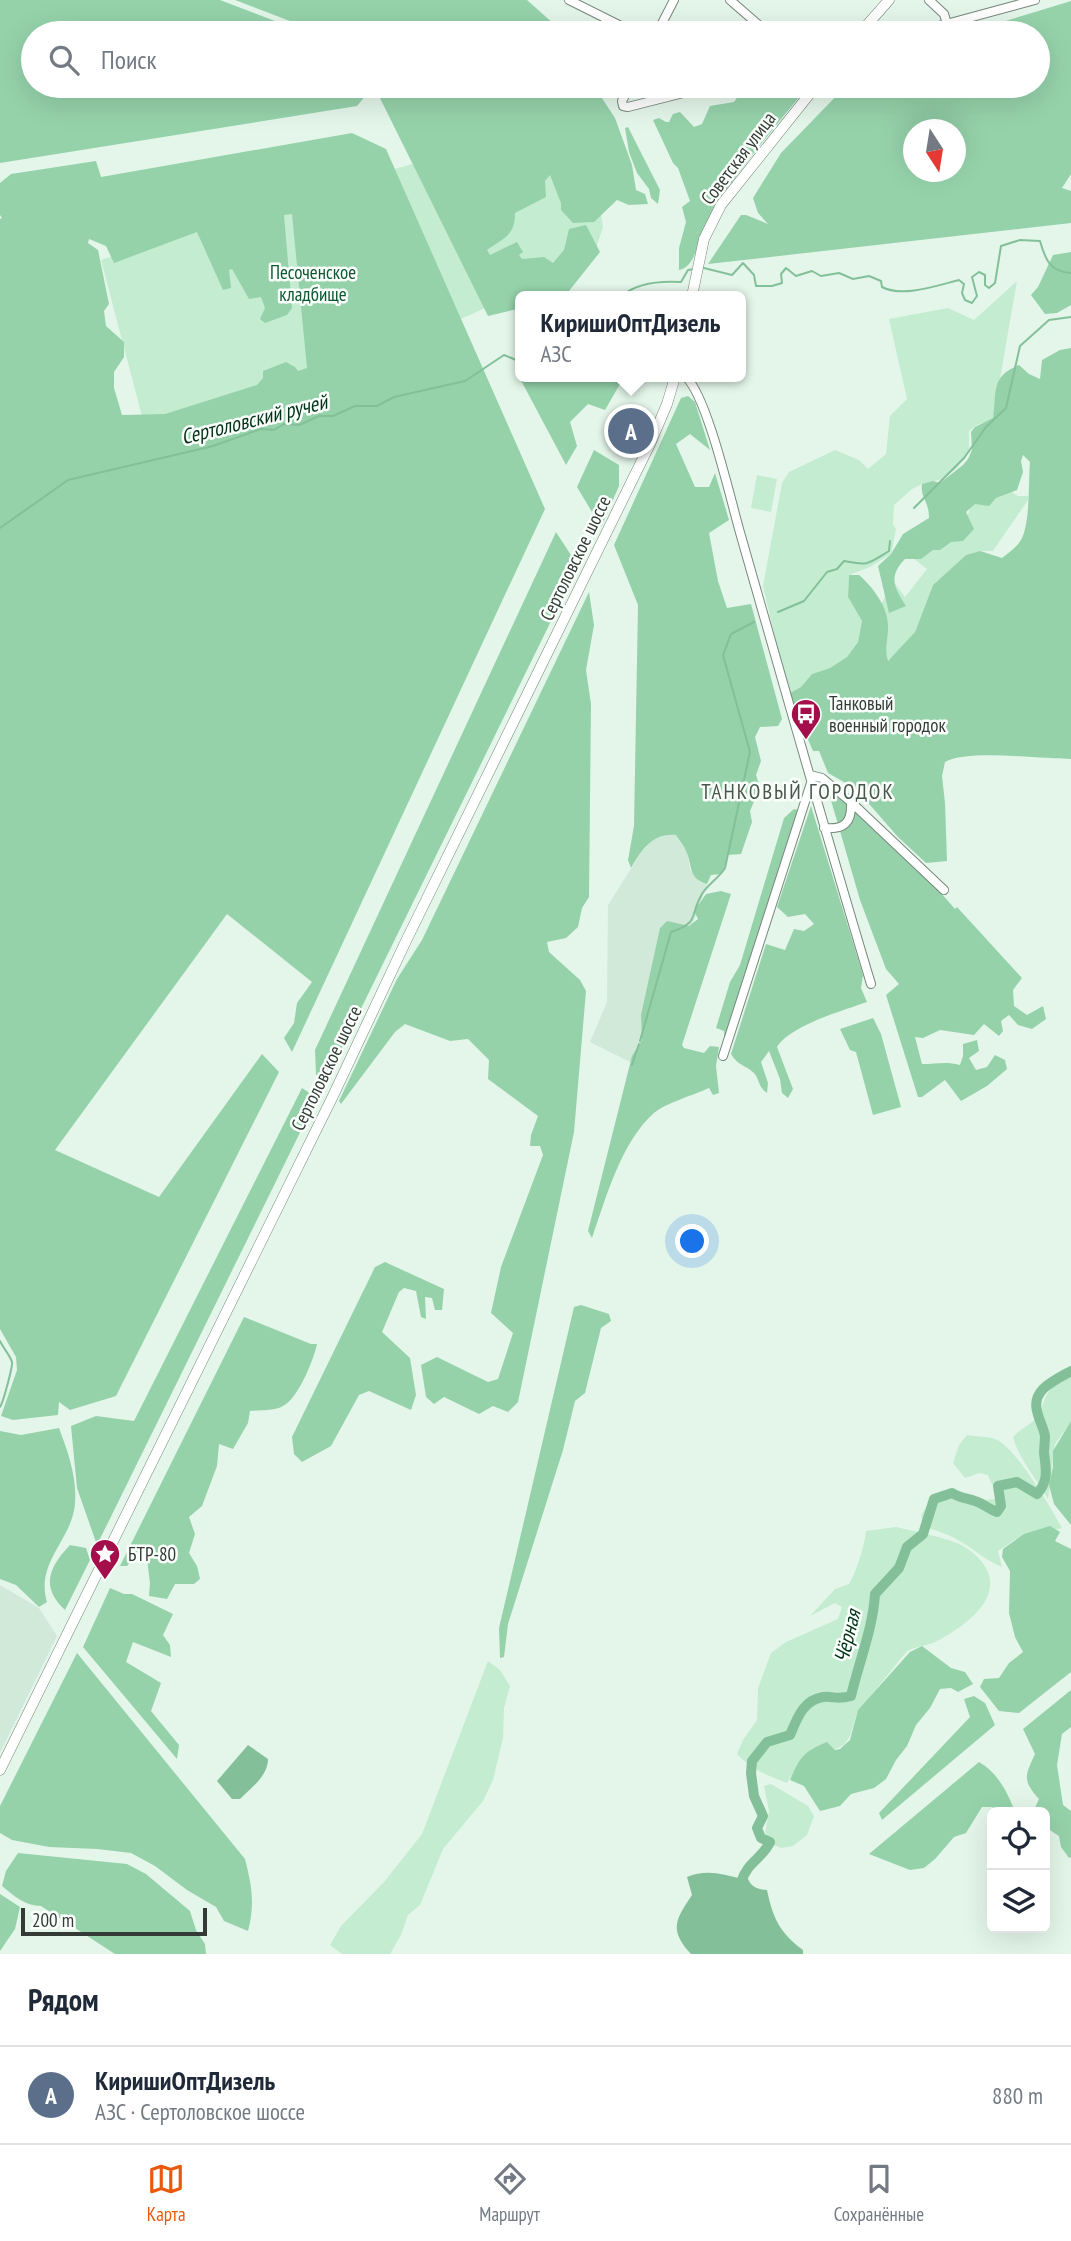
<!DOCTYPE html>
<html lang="ru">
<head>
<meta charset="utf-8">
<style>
  body { margin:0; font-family:"PT Sans Narrow",sans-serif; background:#f6f6f7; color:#1f2937 }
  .controls { position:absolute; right:21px; bottom:21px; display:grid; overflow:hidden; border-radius:10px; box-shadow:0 7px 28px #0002 }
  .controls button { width:63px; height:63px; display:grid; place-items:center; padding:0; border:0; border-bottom:2px solid #e0e1e3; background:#fff; color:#1f2937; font:35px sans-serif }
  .compass { position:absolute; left:903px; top:119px; width:63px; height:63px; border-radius:50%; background:#fff; box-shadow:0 7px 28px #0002; rotate:168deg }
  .scale { position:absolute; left:21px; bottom:18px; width:186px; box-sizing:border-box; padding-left:7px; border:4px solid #343b36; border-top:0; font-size:19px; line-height:24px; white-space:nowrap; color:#343b36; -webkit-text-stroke:5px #fbfffc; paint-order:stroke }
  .you { position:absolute; left:693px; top:1242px; width:24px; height:24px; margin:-18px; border:5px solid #fff; border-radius:50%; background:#1a73e8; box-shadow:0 0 0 10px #1a73e833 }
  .badge { display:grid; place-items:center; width:46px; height:46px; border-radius:50%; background:#ea580c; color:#fff; font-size:23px; font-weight:700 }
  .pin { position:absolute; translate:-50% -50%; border:4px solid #fff; box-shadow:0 2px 7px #0006 }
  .popup { position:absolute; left:515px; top:291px; width:231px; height:91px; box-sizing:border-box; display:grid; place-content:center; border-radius:10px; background:#fff; filter:drop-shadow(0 2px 5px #0005); font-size:23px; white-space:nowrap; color:#747a83 }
  .popup b { font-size:26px; color:#1f2937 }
  .popup::after { content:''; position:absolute; left:50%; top:100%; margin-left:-14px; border:14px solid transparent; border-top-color:#fff }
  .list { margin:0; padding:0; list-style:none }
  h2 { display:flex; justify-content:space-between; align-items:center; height:91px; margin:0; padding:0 28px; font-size:30px }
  h2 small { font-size:23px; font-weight:400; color:#747a83 }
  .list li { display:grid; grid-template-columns:46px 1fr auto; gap:21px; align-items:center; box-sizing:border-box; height:98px; padding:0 28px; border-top:2px solid #e0e1e3 }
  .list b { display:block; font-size:26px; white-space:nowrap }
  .list p { margin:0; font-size:23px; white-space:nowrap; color:#747a83 }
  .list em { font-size:23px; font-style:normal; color:#747a83 }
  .icon { flex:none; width:38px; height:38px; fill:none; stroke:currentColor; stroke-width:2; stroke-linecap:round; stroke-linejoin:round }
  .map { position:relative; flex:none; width:1071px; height:1954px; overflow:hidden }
  .search { position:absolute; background:#fff; box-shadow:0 7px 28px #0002; left:21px; right:21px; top:21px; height:77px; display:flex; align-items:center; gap:18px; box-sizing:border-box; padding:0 24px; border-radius:38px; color:#747a83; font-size:26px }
  .sheet { height:189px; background:#fff }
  nav { display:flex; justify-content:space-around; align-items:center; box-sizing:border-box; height:98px; border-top:2px solid #e0e1e3; background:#fff; font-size:19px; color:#747a83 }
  nav a { display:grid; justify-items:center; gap:4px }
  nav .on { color:#ea580c }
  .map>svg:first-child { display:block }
  .built { fill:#d1e9d8 }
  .green { fill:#c4ecd1 }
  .forest { fill:#95d2aa; fill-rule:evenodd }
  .water { fill:#83c099 }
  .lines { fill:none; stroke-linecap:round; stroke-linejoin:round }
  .stream { stroke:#83c099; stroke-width:2 }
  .river { stroke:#83c099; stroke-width:10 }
  .minor-casing { stroke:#77877c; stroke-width:10 }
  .major-casing { stroke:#77877c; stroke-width:11 }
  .minor { stroke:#fff; stroke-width:8 }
  .major { stroke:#fff; stroke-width:10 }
  .labels { text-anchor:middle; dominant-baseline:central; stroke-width:5; stroke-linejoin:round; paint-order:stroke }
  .street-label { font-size:19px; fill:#343b36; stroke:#fbfffc }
  .park-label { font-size:19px; fill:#0c5631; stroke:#fbfffc }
  .poi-label { font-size:19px; fill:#343b36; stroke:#fbfffc; text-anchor:start }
  .water-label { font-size:21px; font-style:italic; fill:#003219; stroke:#fbfffc }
  .neighbourhood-label { font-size:21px; letter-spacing:2px; fill:#48564d; stroke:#fbfffc }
</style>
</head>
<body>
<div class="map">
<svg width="1071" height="1954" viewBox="0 0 1071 1954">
  <rect width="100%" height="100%" fill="#e4f6ea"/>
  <path class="built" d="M666,834L676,835L687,851L690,870L700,882L707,884L690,932L632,1063L590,1042L607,1002L608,905L641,853L651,841Z
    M0,1585L39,1608L57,1636L0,1753Z"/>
  <path class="green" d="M609,109L614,119L599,203L603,227L596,248L508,297L470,315L349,365L143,420L101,260L226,216Z
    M1017,281L993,419L977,425L969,431V451L957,468L943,479L922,484L912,489L894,505L893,525L896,529L891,554L870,567L849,575L848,597L862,621L858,642L847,657L830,668L812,674L801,687L788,694L763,586L782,483L789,472L835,450L859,460L868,469L886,454L890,416L907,399L889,319L948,308L974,320Z
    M757,475L777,479L771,512L751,508Z
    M1010,491L1018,496H1028V500L993,551H980L966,555L933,585L915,632L892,658L886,661L880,607L893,581L905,597L927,569L904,551L946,510L968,515L973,497Z
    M1071,1375V1422L1055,1444L1048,1499C1037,1480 1018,1457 1013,1437C1021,1428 1031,1425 1038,1416C1042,1412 1041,1407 1044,1401C1048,1388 1060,1381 1071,1375Z
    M967,1435C976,1437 987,1436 995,1439C1016,1447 1051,1508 1062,1528L1016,1539L998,1551L1002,1567C987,1561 976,1551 963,1543C951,1535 938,1531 925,1527L921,1516C947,1467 965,1508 998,1498C996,1489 991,1484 988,1475L980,1473L965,1478L953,1463L959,1445Z
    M896,1527C913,1531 955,1539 968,1549C1017,1585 975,1621 937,1641C928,1646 917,1646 907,1651L857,1713L850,1736L844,1745L797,1766L787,1783C767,1775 752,1770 737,1754L743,1740L757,1720L758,1688L771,1653L786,1642L838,1619L842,1607L835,1603L810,1616L835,1589L849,1584C856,1573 865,1544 866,1531Z
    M488,1661L500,1670L510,1686L504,1708L503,1738L493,1780L483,1801L443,1849L420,1905L408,1915L401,1935L390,1954H342L330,1945L341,1926L384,1882L422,1834Z
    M771,1784L808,1806L814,1816L807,1835L793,1846L781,1848L769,1843L765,1834L769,1811L764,1786Z"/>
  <path class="forest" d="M0,0H220L306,33H33V86H369L371,89L357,106L0,163Z
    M235,0H527L564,33H321Z
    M1071,1V174L1062,188L1071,191V223L708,264L741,215H746L768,224L758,213L753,198L781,153L846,86H938L943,98L956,95L959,86H1038V33H966ZM914,130H956V172H914Z
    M374,86H594L615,118L632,165L636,190L645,194L648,204L629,205L617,200L594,222L573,223L561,210V203L550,175L545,181L546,197L515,213C515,236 504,238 487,250L490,255L517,242L523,252L519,255L522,259L544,257L553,263L564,250L569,229L586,225L600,252L565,296H521V308L488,316Z
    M728,86H808C772,131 733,175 705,226C698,239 696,267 679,270V248L686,222L682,207L690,201L678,168L673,163L653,120L659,118L666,122H669L673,114L680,112L694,127L702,124L710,106L734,102L738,96Z
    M628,127L660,190L658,204L651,198L649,189L637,173L629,152L625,128Z
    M352,133L386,149L545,509L292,1052L284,1038L294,1023L297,1003L312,982L227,914L55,1150L159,1197L262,1054L279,1072L116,1396L70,1410L59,1402L58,1415L13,1420L1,1416L17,1370L16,1357L0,1329V219L2,218L0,215V183L11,174L96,161L101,177ZM292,214L307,368L298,371L295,367L286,362L263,371V378L257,385L165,414L122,415L114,388V372L124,357V342L106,326L104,311L109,304L98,250L88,243L89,239L106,246L114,263L197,232L223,290L231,288L229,270L232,269L249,299L261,297L265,308L260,319L265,323L287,315L292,308L284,215Z
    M1071,252V305L1057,313L1045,314L1031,295L1038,287L1053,255Z
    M1071,348V759C1043,759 967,749 945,762L942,776L945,803L947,861L926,863L898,837L856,789L828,773L819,751H813L788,694L801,687L812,674L830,668L847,657L858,642L862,621L848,597L849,575H859C873,587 889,608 888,628C888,641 884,648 888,661L915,632L933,585L966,555L980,551L1002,558C1008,553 1014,549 1019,543C1031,528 1028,483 1030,462L1023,455L1021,461L1023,472L1017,490L996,498L989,506L975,504L966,512L974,529L963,541L951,542L940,550H933L921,559H905C888,576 894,588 906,606L889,613L878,566L891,554L903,534L929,518C929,501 920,497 922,484L933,481L940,483L963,465L968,459L972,450L971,432L975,427L993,418C997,393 990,376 1019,365L1029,374L1040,379L1042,360L1060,350Z
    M516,371H521V377H624L605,410L588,404L570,422L577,446L566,465Z
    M688,396L695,402L710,450L690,434L676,444L695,487H709L715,473L729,520L709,533L718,581L727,608L751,604L782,719L778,726L760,727L755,737L761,761L756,775L760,787L750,811L752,822L741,854L728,855L722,874L711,875L707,884C687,878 693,865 686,851C684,845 679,840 676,835C652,833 642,850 631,868L628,860L634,826L638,605L614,545L681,398Z
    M594,450L619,465V486L601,527L577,487Z
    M556,532L578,566L326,1080L316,1075L315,1050Z
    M589,592L594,625L586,670L591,704L589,897L582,908L578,927L566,938L547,942L549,952L580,980L586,991L574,1132L518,1402L508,1412L493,1406L479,1414L444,1397L434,1404L426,1397L421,1365L437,1357L488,1382L498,1379L513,1333L491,1313L501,1267L543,1155L540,1146H530L531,1135L538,1116L488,1079L489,1060L468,1039L450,1041L405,1024L395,1032L341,1104L339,1101L397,979L422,940Z
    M826,783L926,876L955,909L957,907L1022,978L1013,990L1014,1006L1027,1015L1043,1006L1046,1019L1032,1029L1018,1025L1009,1015L1001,1021L1003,1031L999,1036L984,1024L974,1035L940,1030L923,1038L915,1037L922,1064C936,1064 946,1061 960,1065L963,1056V1044L977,1040L979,1051L969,1058L976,1070L987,1067L995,1055L1005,1060L1007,1069L987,1086L961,1101L945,1080L922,1097H918L886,995L899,984L886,969L860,900Z
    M811,806L863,975L861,988L867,1002C842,1011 791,1025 777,1047L793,1089L788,1098L782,1093L780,1079L769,1051L761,1062L768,1083L767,1093C758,1087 760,1080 754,1073C746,1065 738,1066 731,1054L766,944L785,950L794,929L804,931L814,924L805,914L788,917L777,907Z
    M794,809L798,810L724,1039V1031L716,1028L730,982L740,965L784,818Z
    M721,891L731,894L682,1045L684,1048L704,1053L710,1046L719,1047L716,1066L719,1093L713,1095L709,1088C694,1095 666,1103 654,1113C621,1142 606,1198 592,1238L588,1231L632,1056L642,1040L641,1015L660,928L667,921L689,926L698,919L694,911L706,894Z
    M873,1018L881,1034L901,1107L873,1115L856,1052L850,1050L840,1029Z
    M302,1088L317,1098L97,1545L77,1488L71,1426L96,1416L134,1421Z
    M385,1262L444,1289L442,1310H435L432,1298L425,1297L426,1319L421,1317L416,1291L404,1288L399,1292L382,1332L410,1358L416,1395L411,1410L369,1391L359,1395L331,1446L302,1462L294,1454L292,1437L375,1267Z
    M581,1305L609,1314L611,1321L601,1328L585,1393L575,1401L563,1450L508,1624L504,1657L500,1658L499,1628L574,1307Z
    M244,1317L311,1344H317C314,1359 298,1399 283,1406C275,1411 260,1410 250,1411L248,1423L233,1449L219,1444L217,1466L202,1506L189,1517L195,1534L189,1553L197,1566L200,1579L194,1584H175L167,1599L149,1596L150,1583L147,1559L139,1552L127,1566H120Z
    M1071,1421V1525L1054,1504L1049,1485L1053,1467V1451Z
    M59,1428C68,1452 77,1477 75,1503C73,1539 35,1562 47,1602L39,1607L16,1585L0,1579V1431L21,1435Z
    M1050,1526L1060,1532L1055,1541L1071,1549V1672L1019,1713L999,1711L980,1687L984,1679L999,1678L1009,1663L1023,1652L1015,1637L1009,1613L1010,1571L1002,1557L1003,1549L1024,1534Z
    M70,1545L86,1548L90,1560L65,1610C40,1587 49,1567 70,1545Z
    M110,1588L124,1594H132L173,1614L163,1635L170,1645L171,1657L133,1642L126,1662L161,1683L151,1711L179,1745L177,1759L83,1647Z
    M922,1646L951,1668L965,1672L973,1684L958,1692L951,1688L940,1689L930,1708L916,1725L907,1746L896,1760L886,1779L874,1788L851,1794L840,1806L820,1811L804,1786L790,1780C800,1757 803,1752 827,1742L835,1750L840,1749L850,1740L858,1710L910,1652Z
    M77,1653L245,1859C252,1886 255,1904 248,1931L224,1921L216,1907L187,1890L155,1866L131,1853L97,1849L49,1847L12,1840L0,1833V1806Z
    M1071,1690V1727L1062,1734L1057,1765L1063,1805L1071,1811V1857L1069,1858L1061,1847L1059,1836L1045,1827V1812H1033L1039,1799C1022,1780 1025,1776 1035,1754L1023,1729Z
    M974,1696L985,1703L995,1725L882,1820L879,1813L970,1717L964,1699Z
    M979,1762C998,1773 1008,1793 1015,1812H998L992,1807H982L966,1833L954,1837L935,1859L924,1868L910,1870L869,1854Z
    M18,1853L127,1864L146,1874L190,1911L196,1930L205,1944L206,1954H115L41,1906C25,1906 14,1896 2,1886L6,1871Z
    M0,1894L20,1907L15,1929L0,1951Z"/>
  <path class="water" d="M248,1745L268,1759C268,1776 251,1788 240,1799H232L217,1781Z
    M745,1869C748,1883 752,1889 767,1890C773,1918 779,1932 803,1950V1954H691C669,1930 675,1920 692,1895L687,1877C706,1869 723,1874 742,1879Z"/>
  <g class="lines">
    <path class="stream" d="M704,268L732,275L743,263L754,275L756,286H772L782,283L781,274L786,268L796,276L812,271L821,276L839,273L853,279L869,276L881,281L882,287C902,298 939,285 959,280L964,284L962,293L965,300L972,303L977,296L972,277L979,272L985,275V285L989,288L995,283L1001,246L1020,240L1040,241C1045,259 1050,272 1071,273
      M622,296C637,282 662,281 681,282L688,270L695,269
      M914,508L964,458L986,427L1006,408L1020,346L1049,320L1071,317
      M0,528L68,480L213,446L261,429L274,430L284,424L299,425L319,416H333L355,406H377L394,397L465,381L504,355L521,362
      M778,612L804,601L827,572L837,569L844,561C869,566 868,564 889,551L890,541
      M640,1041L671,932C701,922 689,915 702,894C708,884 719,878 725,868L750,752L723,655L731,634L754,622
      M632,1065L639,1044
      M0,1341C3,1348 10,1355 12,1362C13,1366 3,1403 0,1407"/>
    <path class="river" d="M741,1882C748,1861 762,1859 770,1842L761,1838L757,1828L763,1816L754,1796L751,1773L752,1761L767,1742L790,1735C797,1719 803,1700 823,1697C834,1696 837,1700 851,1696C859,1662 873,1628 875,1594L899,1568L907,1547L923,1534L934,1499L952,1493C960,1498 966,1498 975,1501C982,1503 989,1509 997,1512L1001,1506L998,1486L1017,1482L1037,1494C1049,1481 1046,1469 1044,1453C1044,1447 1045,1442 1045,1436C1042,1420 1028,1405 1043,1389C1050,1382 1062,1376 1071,1371"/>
    <g class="minor-casing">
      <path id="minor" d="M569,0L635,33
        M730,0L768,33
        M929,0L944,14L947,24
        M657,33L674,0
        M913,33L1035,0
        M630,86L622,101L623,106L628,107L711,86
        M686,377C708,398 731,502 741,536C784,686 826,835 871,984
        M810,775L822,778L851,802L944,890
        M824,828C845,830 852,822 851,802
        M723,1056L811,783"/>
    </g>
    <g class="major-casing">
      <path id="major" d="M860,33L889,0
        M692,296L704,239L721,205L816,86
        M0,1770L332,1098L406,941L650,444L667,404L675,377"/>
    </g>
    <use href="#minor" class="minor"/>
    <use href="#major" class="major"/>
  </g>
  <defs>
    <g id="bus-pin" transform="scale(1.575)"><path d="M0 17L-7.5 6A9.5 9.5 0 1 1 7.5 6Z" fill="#a40e4b" stroke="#fbfffc"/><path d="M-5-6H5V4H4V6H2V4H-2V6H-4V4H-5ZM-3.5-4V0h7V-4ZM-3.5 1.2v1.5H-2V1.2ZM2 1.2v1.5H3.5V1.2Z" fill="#fff"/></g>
    <g id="sight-pin" transform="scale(1.575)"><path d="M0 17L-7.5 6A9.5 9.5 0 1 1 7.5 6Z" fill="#a40e4b" stroke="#fbfffc"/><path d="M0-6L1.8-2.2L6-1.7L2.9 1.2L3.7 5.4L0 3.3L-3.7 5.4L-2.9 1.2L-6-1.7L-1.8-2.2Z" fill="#fff"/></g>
  </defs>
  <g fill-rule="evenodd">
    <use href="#bus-pin" x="806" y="714"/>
    <use href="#sight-pin" x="105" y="1554"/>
  </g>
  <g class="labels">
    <g class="street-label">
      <text transform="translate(738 158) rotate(-53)">Советская улица</text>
      <text transform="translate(575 558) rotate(-64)">Сертоловское шоссе</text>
      <text transform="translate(326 1068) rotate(-64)">Сертоловское шоссе</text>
    </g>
    <g class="park-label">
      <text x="313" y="272">Песоченское<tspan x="313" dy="22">кладбище</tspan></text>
    </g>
    <g class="poi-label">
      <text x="829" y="703">Танковый<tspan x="829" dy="22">военный городок</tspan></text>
      <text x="128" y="1554">БТР-80</text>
    </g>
    <g class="water-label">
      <text transform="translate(254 419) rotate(-14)">Сертоловский ручей</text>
      <text transform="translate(847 1636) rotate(-76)">Чёрная</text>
    </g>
    <g class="neighbourhood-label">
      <text x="798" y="791">ТАНКОВЫЙ ГОРОДОК</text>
    </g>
  </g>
</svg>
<div class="controls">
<button><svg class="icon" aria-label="locate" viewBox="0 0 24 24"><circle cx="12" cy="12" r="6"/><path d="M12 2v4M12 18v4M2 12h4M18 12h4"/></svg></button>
<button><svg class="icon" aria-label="layers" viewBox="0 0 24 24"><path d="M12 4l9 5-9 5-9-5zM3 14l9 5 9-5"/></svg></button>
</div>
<svg class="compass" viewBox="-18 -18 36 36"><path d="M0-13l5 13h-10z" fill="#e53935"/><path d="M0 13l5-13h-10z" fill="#747a83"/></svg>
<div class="scale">200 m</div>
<div class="you"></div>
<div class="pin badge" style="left:631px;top:431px;background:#5c6f8a">A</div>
<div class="popup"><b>КиришиОптДизель</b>АЗС</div>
<div class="search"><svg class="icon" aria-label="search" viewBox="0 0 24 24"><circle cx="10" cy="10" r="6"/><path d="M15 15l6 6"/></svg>Поиск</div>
</div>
<section class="sheet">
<h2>Рядом<small></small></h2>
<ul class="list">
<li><span class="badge" style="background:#5c6f8a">A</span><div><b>КиришиОптДизель</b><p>АЗС · Сертоловское шоссе</p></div><em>880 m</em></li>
</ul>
</section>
<nav>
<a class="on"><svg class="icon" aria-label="map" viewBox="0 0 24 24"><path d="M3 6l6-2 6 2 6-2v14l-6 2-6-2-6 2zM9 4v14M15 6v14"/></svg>Карта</a>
<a><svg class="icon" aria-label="directions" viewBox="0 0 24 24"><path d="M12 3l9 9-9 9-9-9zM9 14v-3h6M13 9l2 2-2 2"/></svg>Маршрут</a>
<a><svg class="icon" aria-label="saved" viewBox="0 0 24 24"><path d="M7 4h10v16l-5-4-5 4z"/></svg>Сохранённые</a>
</nav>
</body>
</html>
